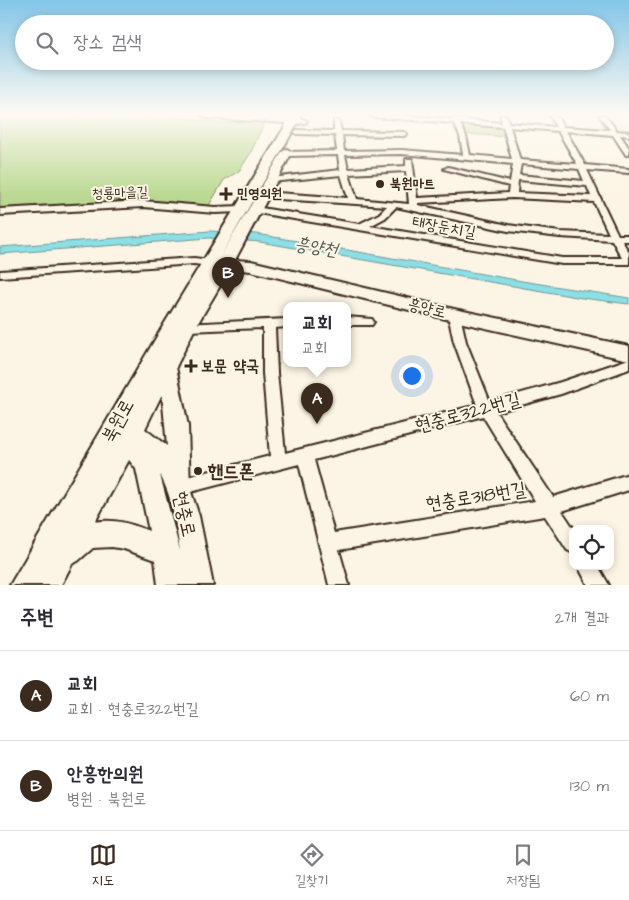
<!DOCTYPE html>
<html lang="ko">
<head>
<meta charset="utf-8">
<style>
  body { margin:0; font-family:"Architects Daughter","Poor Story",sans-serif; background:#f7f7f7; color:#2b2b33 }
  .controls { position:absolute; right:15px; bottom:15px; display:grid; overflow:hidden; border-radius:10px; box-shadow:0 2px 8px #0003 }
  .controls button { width:45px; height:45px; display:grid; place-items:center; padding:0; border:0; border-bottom:1px solid #e1e1e2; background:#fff; color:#2b2b33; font:25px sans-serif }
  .you { position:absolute; left:411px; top:375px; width:18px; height:18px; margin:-12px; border:4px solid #fff; border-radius:50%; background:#1a73e8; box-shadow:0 0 0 8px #1a73e833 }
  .badge { display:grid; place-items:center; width:32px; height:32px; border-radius:50%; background:#3b2a1e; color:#fff; font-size:16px; font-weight:700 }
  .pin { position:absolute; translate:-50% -41px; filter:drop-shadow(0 1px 2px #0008) }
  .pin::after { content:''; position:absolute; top:26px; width:18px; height:15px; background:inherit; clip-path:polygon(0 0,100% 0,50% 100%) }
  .popup { position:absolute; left:283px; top:302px; width:68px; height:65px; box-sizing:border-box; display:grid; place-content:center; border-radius:10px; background:#fff; filter:drop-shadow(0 1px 4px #0005); font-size:16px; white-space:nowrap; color:#7c7c81 }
  .popup b { font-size:19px; color:#2b2b33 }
  .popup::after { content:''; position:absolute; left:50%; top:100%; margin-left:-10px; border:10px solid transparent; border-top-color:#fff }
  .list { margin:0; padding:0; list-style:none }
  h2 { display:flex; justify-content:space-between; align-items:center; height:65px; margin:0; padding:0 20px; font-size:21px }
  h2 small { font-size:16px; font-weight:400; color:#7c7c81 }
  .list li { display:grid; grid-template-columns:32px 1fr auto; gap:15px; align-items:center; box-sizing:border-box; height:90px; padding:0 20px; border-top:1px solid #e1e1e2 }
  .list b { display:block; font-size:19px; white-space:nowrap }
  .list p { margin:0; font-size:16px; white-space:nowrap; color:#7c7c81 }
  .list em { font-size:16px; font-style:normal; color:#7c7c81 }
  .icon { flex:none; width:28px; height:28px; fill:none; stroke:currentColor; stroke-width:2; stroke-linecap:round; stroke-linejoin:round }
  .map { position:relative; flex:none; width:629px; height:585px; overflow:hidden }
  .search { position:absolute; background:#fff; box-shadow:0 2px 8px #0003; left:15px; right:15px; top:15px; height:55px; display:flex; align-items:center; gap:12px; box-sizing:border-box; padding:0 18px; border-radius:28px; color:#7c7c81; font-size:19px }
  .sheet { height:245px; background:#fff }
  nav { display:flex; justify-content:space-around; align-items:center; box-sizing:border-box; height:70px; border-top:1px solid #e1e1e2; background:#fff; font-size:14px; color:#7c7c81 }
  nav a { display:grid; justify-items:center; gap:2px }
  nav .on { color:#3b2a1e }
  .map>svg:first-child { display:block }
  .built { fill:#fae5e0 }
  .green { fill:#bad891; stroke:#7a8158 }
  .water { fill:#8ddfe6; stroke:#6c9796 }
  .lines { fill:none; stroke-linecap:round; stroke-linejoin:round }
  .street-casing { stroke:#3b2a1e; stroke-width:4 }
  .secondary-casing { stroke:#3b2a1e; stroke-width:4 }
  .street { fill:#fcf5e5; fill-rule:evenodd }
  .secondary { fill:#fcf5e5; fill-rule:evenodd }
  .poi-dot { fill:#3b2a1e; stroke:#fcf5e5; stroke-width:2 }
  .labels { text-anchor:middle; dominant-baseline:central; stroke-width:4; stroke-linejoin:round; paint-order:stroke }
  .far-poi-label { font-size:14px; font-weight:bold; fill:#3b2a1e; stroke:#fcf5e5; text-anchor:start }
  .far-street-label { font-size:14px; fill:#3b2a1e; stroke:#fcf5e5 }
  .street-label { font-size:16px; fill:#3b2a1e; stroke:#fcf5e5 }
  .poi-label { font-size:16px; font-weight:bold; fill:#3b2a1e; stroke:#fcf5e5; text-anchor:start }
  .water-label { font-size:18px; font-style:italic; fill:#505750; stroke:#fcf5e5 }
  .near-street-label { font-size:19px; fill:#3b2a1e; stroke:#fcf5e5 }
  .near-poi-label { font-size:19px; font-weight:bold; fill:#3b2a1e; stroke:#fcf5e5; text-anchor:start }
</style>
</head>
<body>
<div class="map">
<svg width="629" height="585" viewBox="0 0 629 585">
  <rect width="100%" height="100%" fill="#fcf5e5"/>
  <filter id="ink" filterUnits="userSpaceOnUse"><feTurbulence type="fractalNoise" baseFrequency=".02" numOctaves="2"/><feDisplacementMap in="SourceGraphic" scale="10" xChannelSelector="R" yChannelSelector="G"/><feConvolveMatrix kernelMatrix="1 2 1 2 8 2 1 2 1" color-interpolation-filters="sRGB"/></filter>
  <g filter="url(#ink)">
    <path class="built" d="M605,115H629V132L615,129Z"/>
    <path class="green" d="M0,115L174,117L218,123L265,122L250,154L239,171L224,180L208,207L157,201L0,210Z
      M461,124L504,126L507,137L467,134Z"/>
    <path class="water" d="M210,231L257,234L522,281L629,298V304L582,298L260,242L209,238L0,254V247Z"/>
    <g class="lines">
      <g class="street-casing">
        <path id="street" d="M369,115H394L452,119L451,117L454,115L458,119L502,123L500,115H506L509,123L556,127L550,115H556L563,127L610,130L599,115H605L617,131L629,132V136L620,135L629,148V155H626L613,135L566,131L585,165L629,169V173L587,170L618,235H629V241H622L629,252V264H562L252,212V208L255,207L359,224L379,214L387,206L263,198L259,195L263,192L348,198L341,175L271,182L267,180L271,178L340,170L338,155L286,156L282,154L286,152L337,151L335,135L297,134L294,132L297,130L334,131V120L339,121L341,131L404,132L407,134L404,136L342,135L344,151L402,150L463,155L460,136L454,123L372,117ZM460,124L503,127L512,159L470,155L466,136ZM510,127L558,131L577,164L520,160ZM402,154L513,164L510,182L448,167L444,169L509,186L508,193L417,198L412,159H406V166L348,169L345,155ZM521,164L579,169L584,181L519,175ZM406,171L409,204L357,199L349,174ZM518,180L587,186L591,196L517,193ZM512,198L594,202L609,234L560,232L508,225L418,205V203ZM396,207L508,231L560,237L612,240L622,258H562L370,226L385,218Z
          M143,201L215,207L240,206L244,209L240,212L215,213L143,207L0,215V209Z
          M194,258L210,260L215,263L210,266L194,264L0,277V271Z
          M454,311L458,312L460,315L466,342L490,402L561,382L629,359V369L561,394L496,412L553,497L629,474V490L562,511L574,529L573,553L567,550L545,516L339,550L349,585H329L299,464L179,495L173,493L171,487L173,481L179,479L270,456L263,373V328L187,331L183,330L181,327L183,324L287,319V327L275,328L277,373L285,453L477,405L454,342L448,315L450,312ZM483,416L535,501L334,533L314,460Z
          M347,317L372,319L374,322L372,325H347Z
          M578,566H598L609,585H588Z"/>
      </g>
      <g class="secondary-casing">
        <path id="secondary" d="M202,115H246L291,117L293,115H301L300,118L307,121L305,123L297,124L219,259L282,152L287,149L292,152L235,260L251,261L454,309L629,346V360L454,321L251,271L230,269L195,328L176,367L188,426L190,489L199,516L213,585H158L155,560L124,549L112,547L93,548L78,561L72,564L61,585H10L163,326L287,123L207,118ZM162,394L167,446L145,429ZM129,460L136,469L149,531C132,524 114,518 95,522ZM160,475C173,498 176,526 180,551Z"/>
      </g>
      <use href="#street" class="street"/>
      <use href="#secondary" class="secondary"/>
    </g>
  </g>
  <linearGradient id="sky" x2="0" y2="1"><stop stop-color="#83c5e7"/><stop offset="0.58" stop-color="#fefaf3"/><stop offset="1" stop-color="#fefaf3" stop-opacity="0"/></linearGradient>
  <rect width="629" height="197" fill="url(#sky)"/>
  <g class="poi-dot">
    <circle cx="380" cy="184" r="5"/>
    <path d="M223.5 186.5h5v5h5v5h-5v5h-5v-5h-5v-5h5z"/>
    <path d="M188.5 358.5h5v5h5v5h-5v5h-5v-5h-5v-5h5z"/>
    <circle cx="198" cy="471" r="5"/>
  </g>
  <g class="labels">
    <g class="far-poi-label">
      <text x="390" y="184">북원마트</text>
      <text x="237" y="194">민영의원</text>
    </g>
    <g class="far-street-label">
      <text transform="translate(120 193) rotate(-2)">청룡마을길</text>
    </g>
    <g class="street-label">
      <text transform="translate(444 227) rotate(10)">태장둔치길</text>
      <text transform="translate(427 308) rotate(14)">흥양로</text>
    </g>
    <g class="poi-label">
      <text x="201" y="366">보문 약국</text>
    </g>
    <g class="water-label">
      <text transform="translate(316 247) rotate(9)">흥양천</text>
    </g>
    <g class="near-street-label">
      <text transform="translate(468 413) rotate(-15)">현충로322번길</text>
      <text transform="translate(118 421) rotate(-61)">북원로</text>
      <text transform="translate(476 497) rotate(-9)">현충로318번길</text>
      <text transform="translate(184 514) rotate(77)">현충로</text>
    </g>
    <g class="near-poi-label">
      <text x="208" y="471">핸드폰</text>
    </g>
  </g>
</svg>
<div class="controls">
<button><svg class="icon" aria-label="locate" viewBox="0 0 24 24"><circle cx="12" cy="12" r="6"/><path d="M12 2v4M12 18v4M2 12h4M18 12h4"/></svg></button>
</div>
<div class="you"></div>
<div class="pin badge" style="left:317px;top:424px">A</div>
<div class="popup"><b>교회</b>교회</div>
<div class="pin badge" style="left:228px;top:298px">B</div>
<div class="search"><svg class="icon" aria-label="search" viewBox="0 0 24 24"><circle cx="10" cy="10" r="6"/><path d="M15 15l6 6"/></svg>장소 검색</div>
</div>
<section class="sheet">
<h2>주변<small>2개 결과</small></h2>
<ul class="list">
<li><span class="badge">A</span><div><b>교회</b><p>교회 · 현충로322번길</p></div><em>60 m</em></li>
<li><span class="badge">B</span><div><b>안흥한의원</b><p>병원 · 북원로</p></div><em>130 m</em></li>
</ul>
</section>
<nav>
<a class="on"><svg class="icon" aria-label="map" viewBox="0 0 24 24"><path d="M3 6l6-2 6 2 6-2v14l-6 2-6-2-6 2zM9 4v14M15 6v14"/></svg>지도</a>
<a><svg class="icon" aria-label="directions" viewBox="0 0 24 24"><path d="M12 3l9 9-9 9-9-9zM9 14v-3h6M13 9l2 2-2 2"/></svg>길찾기</a>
<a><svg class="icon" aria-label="saved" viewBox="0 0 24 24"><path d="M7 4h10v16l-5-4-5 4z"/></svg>저장됨</a>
</nav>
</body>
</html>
